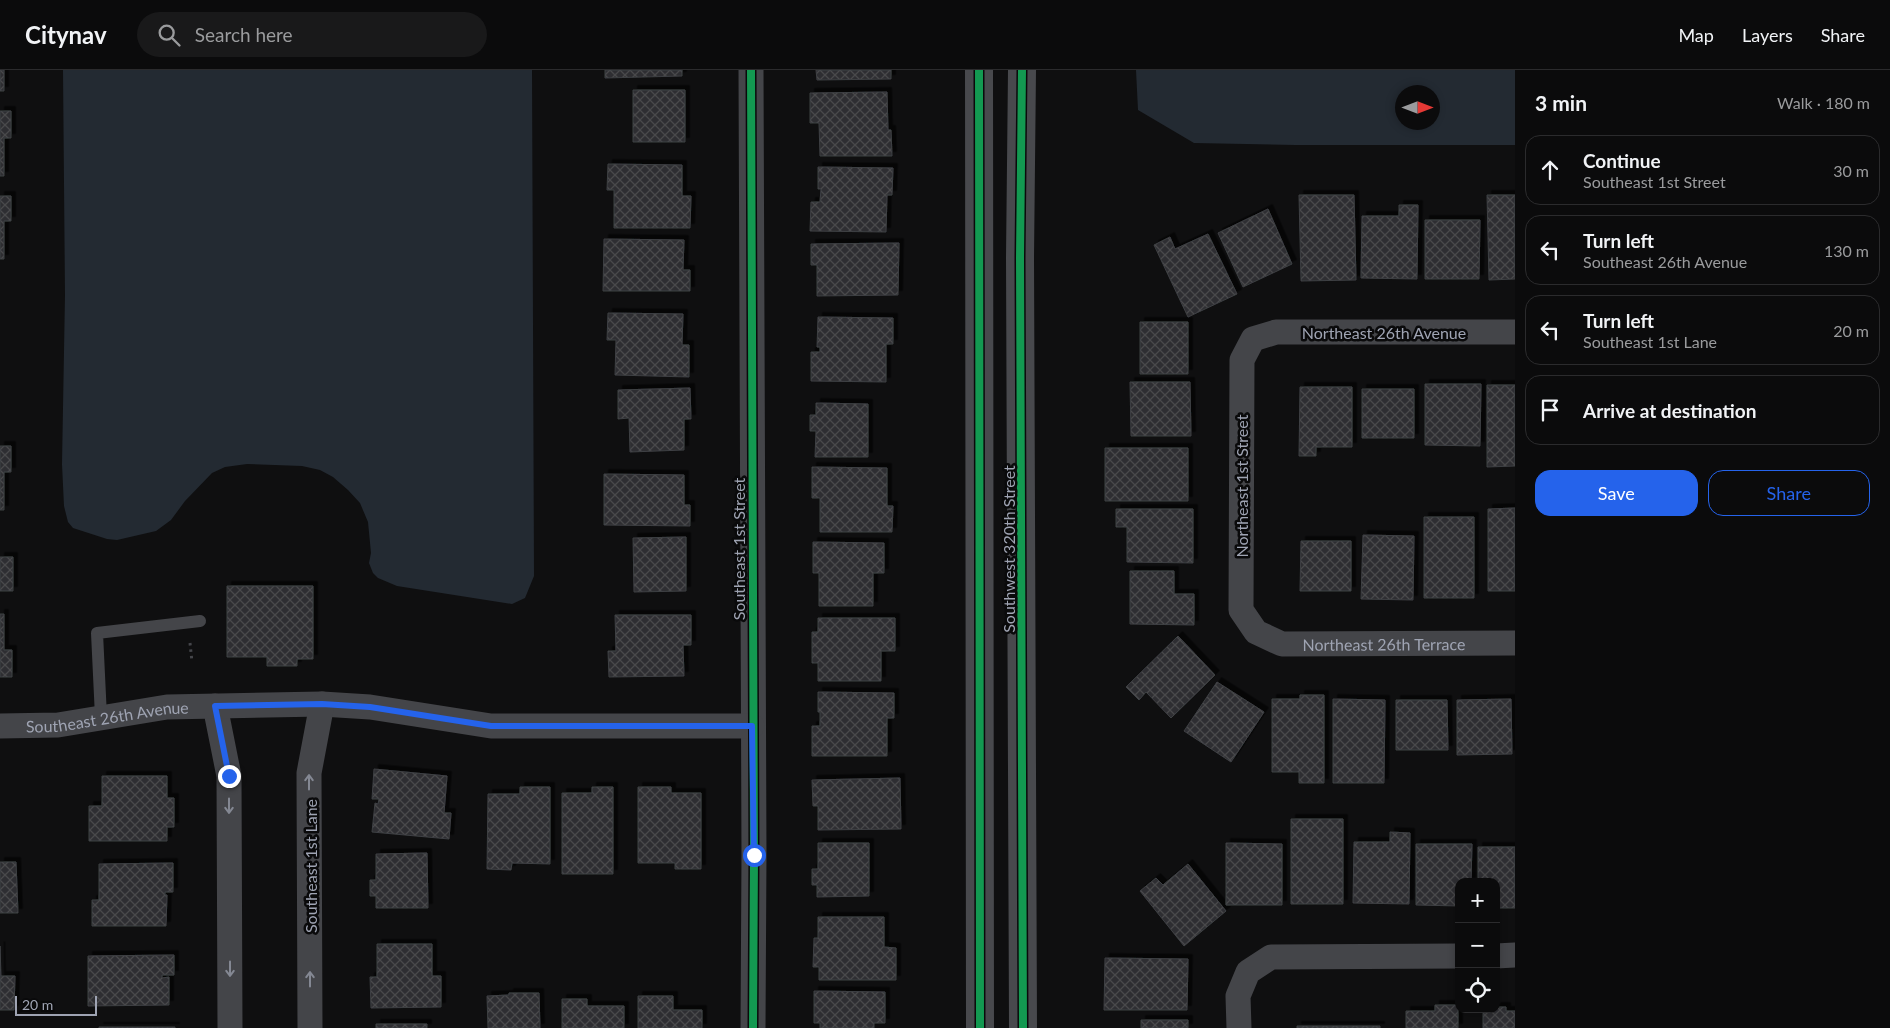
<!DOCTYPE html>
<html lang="en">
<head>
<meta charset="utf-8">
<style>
  body { margin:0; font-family:Lato,sans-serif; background:#19191a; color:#f1f3f6 }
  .controls { position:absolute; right:15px; bottom:15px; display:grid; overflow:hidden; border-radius:10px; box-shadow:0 2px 8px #0003 }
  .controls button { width:45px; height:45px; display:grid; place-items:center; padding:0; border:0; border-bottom:1px solid #2b2b2d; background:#0b0b0c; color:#f1f3f6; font:25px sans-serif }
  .compass { position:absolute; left:1395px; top:15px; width:45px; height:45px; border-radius:50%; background:#0b0b0c; box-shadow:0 2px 8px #0003; rotate:90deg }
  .scale { position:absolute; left:15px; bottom:12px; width:82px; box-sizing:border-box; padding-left:5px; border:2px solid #9fa4b3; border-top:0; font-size:14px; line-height:18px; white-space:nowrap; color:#9fa4b3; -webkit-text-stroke:4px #0a0a0b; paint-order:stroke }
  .stop { position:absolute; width:15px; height:15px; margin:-11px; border:4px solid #2563eb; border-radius:50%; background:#fff }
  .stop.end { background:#2563eb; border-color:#fff; box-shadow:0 1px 5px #0008 }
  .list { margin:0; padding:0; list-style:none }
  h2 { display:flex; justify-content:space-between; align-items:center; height:65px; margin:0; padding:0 20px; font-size:21px }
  h2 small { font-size:16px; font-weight:400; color:#9a9b9d }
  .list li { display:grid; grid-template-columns:32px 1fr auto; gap:15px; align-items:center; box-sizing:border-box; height:70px; margin:0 10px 10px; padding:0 10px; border:1px solid #2b2b2d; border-radius:15px }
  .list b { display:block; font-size:19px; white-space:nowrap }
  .list p { margin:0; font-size:16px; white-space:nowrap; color:#9a9b9d }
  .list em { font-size:16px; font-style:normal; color:#9a9b9d }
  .actions { display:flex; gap:10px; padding:15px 20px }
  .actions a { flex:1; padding:11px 0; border:1px solid #2563eb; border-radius:15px; text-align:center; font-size:18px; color:#2563eb }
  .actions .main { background:#2563eb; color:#fff }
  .icon { flex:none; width:28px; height:28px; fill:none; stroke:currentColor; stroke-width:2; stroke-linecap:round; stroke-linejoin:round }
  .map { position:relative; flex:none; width:1515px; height:958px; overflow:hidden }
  header { display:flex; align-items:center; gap:30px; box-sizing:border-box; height:70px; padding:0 25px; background:#0b0b0c; border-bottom:1px solid #2b2b2d }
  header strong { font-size:24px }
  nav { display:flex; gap:28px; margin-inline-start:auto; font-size:18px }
  .search { width:350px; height:45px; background:#19191a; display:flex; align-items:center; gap:12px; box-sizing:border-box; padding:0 18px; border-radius:28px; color:#9a9b9d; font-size:19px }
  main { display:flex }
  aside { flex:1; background:#0b0b0c }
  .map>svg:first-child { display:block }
  .water { fill:#232a32; fill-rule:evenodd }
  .building { fill:url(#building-cross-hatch); stroke:#3e4044; filter:url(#shadow) }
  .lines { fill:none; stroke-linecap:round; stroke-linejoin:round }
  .path { stroke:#45464b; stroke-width:3; stroke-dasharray:2.5 4; stroke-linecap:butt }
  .lane { stroke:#444549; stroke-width:12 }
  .street { stroke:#444549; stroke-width:25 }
  .secondary { stroke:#48494d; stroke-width:28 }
  .cycleway-casing { stroke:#0a0a0b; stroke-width:11 }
  .cycleway { stroke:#139951; stroke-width:8 }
  .oneway { stroke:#848893 }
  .route { stroke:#2563eb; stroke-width:6 }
  .labels { text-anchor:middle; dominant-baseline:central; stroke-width:5; stroke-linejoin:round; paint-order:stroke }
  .street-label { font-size:16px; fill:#9fa4b3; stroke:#0a0a0b }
</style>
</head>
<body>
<header>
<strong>Citynav</strong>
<div class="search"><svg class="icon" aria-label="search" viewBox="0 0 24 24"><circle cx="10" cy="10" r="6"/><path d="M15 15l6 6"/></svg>Search here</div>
<nav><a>Map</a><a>Layers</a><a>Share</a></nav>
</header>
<main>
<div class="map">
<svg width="1515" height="958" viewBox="0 0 1515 958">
  <defs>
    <pattern id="building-cross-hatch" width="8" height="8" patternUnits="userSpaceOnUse" patternTransform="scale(1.25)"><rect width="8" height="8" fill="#2e2e31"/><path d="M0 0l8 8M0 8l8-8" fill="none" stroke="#49494c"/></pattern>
    <filter id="shadow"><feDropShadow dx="4.5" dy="-4.5" stdDeviation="0" flood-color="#0009"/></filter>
  </defs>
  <rect width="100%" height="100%" fill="#0f0f10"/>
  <path class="water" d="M63,0H532L534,506L525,528L512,534L397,516L378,508L373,503L369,493L371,483L368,452L360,433L348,420L333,407L320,400L302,396L247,394L225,397L212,403L185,431L171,450L156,461L117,470L107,469L73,458L68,452L64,436L62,394L65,225Z
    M1136,0H1515V75H1296L1194,73L1138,40ZM1402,22H1432V52H1402Z"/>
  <path class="building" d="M0,0H4V21H0Z
    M605,0H682V6L605,8Z
    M816,0H891V9L817,10Z
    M633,20H685V72H633Z
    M887,22L888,60H891L892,86H820L819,53H810V23Z
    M0,41H11V68H4V106H0Z
    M608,94L682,95V126H691L690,158H614V120H607Z
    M818,97L893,98L892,125H887L886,162L810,161L811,132H820L821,119H818Z
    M1299,125H1354L1356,210L1301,211Z
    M1487,125H1515V209L1489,210Z
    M0,126H11V151H4V189H0Z
    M1399,135H1418L1417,209L1361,208L1362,146H1399Z
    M1268,139L1292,194L1243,217L1218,163Z
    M1425,150H1480L1479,209H1425Z
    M1208,164L1237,224L1188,247L1154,175L1170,167L1175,179Z
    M604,169L684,170L683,200H690V221H603Z
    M899,173L898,225L817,226V195H811V174Z
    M608,243L683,244L682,275H689V307L615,305L616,270H607Z
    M818,247L893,248V274H886V312L811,311V282H820V277H817Z
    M1140,252H1188V304H1140Z
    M1130,312H1190L1191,366H1131Z
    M1425,314H1481L1480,376L1425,375Z
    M1487,315H1515V396L1487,397Z
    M1300,317H1352V377H1316V386H1299Z
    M690,318L691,349H684V380L630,382L629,348L618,349V320Z
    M1362,319H1414V368H1362Z
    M816,333L868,334V387H815L816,361H810V345H816Z
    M0,376H11V402H4V440H0Z
    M1105,378H1188V431H1105Z
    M812,397L887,398V436H893L892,462H820V428H812Z
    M604,404L684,405V435H690V456L604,455Z
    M1515,438V521H1488V439Z
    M1116,439H1193V493L1127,492V457H1116Z
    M1424,447H1474V528H1424Z
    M1363,465L1414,466L1413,530L1361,529Z
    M686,467V521L634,522L633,468Z
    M1301,471H1351V521H1300Z
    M813,472L884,473V503H873V536H819V503H813Z
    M0,487H13V521H0Z
    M1130,501H1174V524H1194V555L1130,554Z
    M227,516H313V589H297V596H267V587H227Z
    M0,544H4V580H12V607H0Z
    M615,545H691V575H683L684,606L609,607L608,581H616Z
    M818,548H895V581H881V611H818V593H812V562H818Z
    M1178,566L1215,605L1171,648L1146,622L1139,630L1126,617Z
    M1217,612L1264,642L1231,692L1184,661Z
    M818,622L894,623V648H887V686H812V656H820V642H818Z
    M1300,625H1324V713H1299V702H1272V629H1300Z
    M1333,629L1385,630L1384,713H1333Z
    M1511,629L1512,684L1457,685V630Z
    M1396,630H1447L1448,680H1396Z
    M374,699L447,706L444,743H451L449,769L372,762L375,733L378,734L379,729H372Z
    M102,706H167V728H174V757H167V771H89V736H102Z
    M900,708L901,759L818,760V736H813L812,710Z
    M520,717H550V794L512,793L511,800L487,799L488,724H520Z
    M592,717H613V804H562V723H592Z
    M638,717H671V723H701V799H675V793H638Z
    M1291,749H1343V834H1291Z
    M1390,762L1410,763L1409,834L1353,833L1354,772H1390Z
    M818,773H869V826L817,827V815H812V799H818Z
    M1226,773L1282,774V835H1226Z
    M1416,774H1472L1471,812H1459V836L1416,835Z
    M1478,777H1515V838H1496V812H1478Z
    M427,783L428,838H376V826H370V810H376V784Z
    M0,792H16L18,843H0Z
    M173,793V822H165V825H167L166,856H92V830H99V794Z
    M1188,794L1226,841L1184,876L1140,821L1156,808L1163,815Z
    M818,847H884V877L896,878V910H819V897H813L814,868H818Z
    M377,874H432V906H441V937L371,938L370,907H377Z
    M0,876L1,906H15L14,940H0Z
    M174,885V905H162V908L169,907V935L88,936V886Z
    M1105,888L1188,889L1187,940H1104Z
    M814,921L885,922V953H874V958H820V953H814Z
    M509,923H539L540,958H488L487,926L509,925Z
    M638,926H673V940H702V958H638Z
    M562,929H587V936H624V958H562Z
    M1435,935H1458V958H1406V941H1435Z
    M1496,937H1506V941H1515V958H1483V939H1496Z
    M1141,950H1188V958H1141Z
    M376,954H427V958H376Z
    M1297,956H1380V958H1297Z
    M99,957H175V958H99Z"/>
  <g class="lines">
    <path class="path" d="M190,573L192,592"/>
    <path class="lane" d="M101,647L97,563L200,551"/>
    <g class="street">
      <path d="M751,0L754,785L753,958"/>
      <path id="s1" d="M1515,262H1276L1253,269L1242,290L1241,540L1256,562L1282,574L1515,573"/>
      <path d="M215,636L229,706L230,958"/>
      <path id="s2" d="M0,656L58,655L167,637L322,634L370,637L491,656H752"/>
      <path d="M1496,886L1515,885"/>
      <path d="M310,958L309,703L322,634"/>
      <path d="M1239,958L1238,926L1248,902L1271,887L1459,886"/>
    </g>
    <path class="secondary" d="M979,0L980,958
      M1022,0L1020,188L1023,958"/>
    <g class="cycleway-casing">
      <path id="cycleway" d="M751,0L754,785L753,958
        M979,0L980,958
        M1022,0L1020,188L1023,958"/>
    </g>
    <use href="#cycleway" class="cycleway"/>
  </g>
  <defs><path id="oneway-shaft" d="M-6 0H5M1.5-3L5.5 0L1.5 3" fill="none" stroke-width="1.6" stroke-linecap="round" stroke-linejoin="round" transform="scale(1.25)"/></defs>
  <g class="oneway">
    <use href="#oneway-shaft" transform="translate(309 712) rotate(-90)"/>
    <use href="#oneway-shaft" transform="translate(229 736) rotate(90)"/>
    <use href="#oneway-shaft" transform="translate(230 899) rotate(90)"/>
    <use href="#oneway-shaft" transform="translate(310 909) rotate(-90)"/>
  </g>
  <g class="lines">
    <path class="route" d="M229,706L215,636L322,634L370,637L491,656H752L754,785"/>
  </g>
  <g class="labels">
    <g class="street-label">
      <text x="1384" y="262">Northeast 26th Avenue</text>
      <text transform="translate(1241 416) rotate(-90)">Northeast 1st Street</text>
      <text transform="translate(738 479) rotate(-90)">Southeast 1st Street</text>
      <text transform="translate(1008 479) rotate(-90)">Southwest 320th Street</text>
      <text stroke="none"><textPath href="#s1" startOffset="694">Northeast 26th Terrace</textPath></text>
      <text stroke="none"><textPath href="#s2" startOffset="108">Southeast 26th Avenue</textPath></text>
      <text transform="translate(310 796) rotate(-90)">Southeast 1st Lane</text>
    </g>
  </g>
</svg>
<div class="controls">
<button>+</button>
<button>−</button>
<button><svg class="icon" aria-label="locate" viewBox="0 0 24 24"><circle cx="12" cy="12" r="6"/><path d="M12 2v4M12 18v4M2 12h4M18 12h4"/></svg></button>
</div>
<svg class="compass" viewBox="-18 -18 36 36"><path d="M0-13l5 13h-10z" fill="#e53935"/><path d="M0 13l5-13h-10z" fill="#9a9b9d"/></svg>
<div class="scale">20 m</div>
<div class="stop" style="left:754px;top:785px"></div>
<div class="stop end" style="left:229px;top:706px"></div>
</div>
<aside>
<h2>3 min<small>Walk · 180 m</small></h2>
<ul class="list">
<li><svg class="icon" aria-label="ahead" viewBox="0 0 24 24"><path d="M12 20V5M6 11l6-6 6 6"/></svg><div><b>Continue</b><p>Southeast 1st Street</p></div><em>30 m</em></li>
<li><svg class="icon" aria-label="left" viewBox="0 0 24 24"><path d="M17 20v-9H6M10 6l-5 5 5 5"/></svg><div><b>Turn left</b><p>Southeast 26th Avenue</p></div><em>130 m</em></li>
<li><svg class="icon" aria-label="left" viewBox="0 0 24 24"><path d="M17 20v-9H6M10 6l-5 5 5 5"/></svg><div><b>Turn left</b><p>Southeast 1st Lane</p></div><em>20 m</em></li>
<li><svg class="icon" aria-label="arrive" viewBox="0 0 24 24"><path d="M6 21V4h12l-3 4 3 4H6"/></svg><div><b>Arrive at destination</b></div></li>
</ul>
<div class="actions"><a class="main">Save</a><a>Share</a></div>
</aside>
</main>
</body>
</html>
